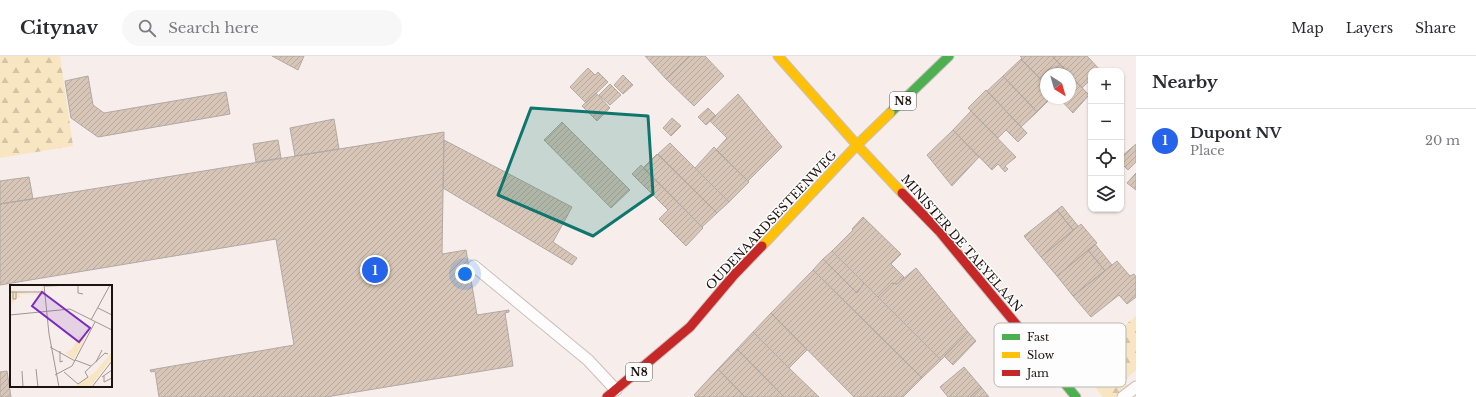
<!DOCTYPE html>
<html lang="en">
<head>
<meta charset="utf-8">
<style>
  body { margin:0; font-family:"Libre Baskerville",serif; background:#f7f7f7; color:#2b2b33 }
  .controls { position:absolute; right:12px; top:12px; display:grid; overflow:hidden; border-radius:8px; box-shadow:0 1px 3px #0004 }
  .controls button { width:36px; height:36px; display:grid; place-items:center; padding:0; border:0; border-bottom:1px solid #e1e1e2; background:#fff; color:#2b2b33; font:20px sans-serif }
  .compass { position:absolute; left:1040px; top:12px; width:36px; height:36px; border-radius:50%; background:#fff; box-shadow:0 1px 3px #0004; rotate:143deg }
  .you { position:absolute; left:465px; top:218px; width:14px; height:14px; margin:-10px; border:3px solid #fff; border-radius:50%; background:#1a73e8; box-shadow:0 0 0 6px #1a73e833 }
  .badge { display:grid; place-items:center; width:26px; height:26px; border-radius:50%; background:#2563eb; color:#fff; font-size:13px; font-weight:700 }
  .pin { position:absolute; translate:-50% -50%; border:2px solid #fff; box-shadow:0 1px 4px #0006 }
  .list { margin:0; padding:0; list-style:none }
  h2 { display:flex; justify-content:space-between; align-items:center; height:52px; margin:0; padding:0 16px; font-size:17px }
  h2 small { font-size:13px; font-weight:400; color:#7c7c81 }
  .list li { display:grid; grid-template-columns:26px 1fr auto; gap:12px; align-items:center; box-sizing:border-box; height:64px; padding:0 16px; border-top:1px solid #e1e1e2 }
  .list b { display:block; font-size:15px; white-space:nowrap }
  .list p { margin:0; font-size:13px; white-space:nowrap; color:#7c7c81 }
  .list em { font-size:13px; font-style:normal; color:#7c7c81 }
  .icon { flex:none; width:22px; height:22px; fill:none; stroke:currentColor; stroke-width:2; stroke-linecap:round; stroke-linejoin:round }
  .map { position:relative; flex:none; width:1136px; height:341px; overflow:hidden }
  header { display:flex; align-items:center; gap:24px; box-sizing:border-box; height:56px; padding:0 20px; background:#fff; border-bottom:1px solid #e1e1e2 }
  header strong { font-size:19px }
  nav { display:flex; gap:22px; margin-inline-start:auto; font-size:14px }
  .search { width:280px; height:36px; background:#f7f7f7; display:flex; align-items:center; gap:10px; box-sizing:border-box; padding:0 14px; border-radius:22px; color:#7c7c81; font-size:15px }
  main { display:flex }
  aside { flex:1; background:#fff }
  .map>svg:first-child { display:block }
  .forest { fill:url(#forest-firs) }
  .building { fill:url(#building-hatch); stroke:#b1a9a4 }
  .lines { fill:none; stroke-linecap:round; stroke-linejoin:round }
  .lane-casing { stroke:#c9c0bd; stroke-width:13 }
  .fast-casing { stroke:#c9c0bd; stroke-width:11 }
  .slow-casing { stroke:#c9c0bd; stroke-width:11 }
  .jam-casing { stroke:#c9c0bd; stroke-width:11 }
  .lane { stroke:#fefcfc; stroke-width:11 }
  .fast { stroke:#4caf50; stroke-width:9 }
  .slow { stroke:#ffc107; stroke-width:9 }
  .jam { stroke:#c62828; stroke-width:9 }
  .marked { fill:#0f766e; fill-opacity:0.2; stroke:#0f766e; stroke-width:3; stroke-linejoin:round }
  .labels { text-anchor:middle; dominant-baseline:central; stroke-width:3; stroke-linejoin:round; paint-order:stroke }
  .shield { fill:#fdfdfd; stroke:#605856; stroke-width:1 }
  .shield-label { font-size:11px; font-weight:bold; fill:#1c120e }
  .street-label { font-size:12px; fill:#1c120e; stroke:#fdfdfd }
  .inset-road { fill:none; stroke:#9f9693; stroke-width:1 }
  .view { fill:#7b2cbf; fill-opacity:0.15; stroke:#7b2cbf; stroke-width:2 }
  .inset-edge { fill:none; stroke:#1c120e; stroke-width:2 }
  .key { fill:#fdfdfd; stroke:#bab6b5; stroke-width:1 }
  .key-label { font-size:11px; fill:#1c120e }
</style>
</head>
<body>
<header>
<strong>Citynav</strong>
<div class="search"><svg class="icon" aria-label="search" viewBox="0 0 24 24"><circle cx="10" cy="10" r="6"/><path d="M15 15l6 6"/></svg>Search here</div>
<nav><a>Map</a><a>Layers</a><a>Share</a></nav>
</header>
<main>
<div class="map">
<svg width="1136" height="341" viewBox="0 0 1136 341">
  <defs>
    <pattern id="forest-firs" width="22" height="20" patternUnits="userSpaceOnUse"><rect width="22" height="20" fill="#f8e5c1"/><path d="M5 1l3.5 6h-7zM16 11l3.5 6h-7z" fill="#d4c3a5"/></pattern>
    <pattern id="building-hatch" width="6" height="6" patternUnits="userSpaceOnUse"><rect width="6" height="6" fill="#d7c6b7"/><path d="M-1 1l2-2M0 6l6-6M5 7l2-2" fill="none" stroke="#b8a99c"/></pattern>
  </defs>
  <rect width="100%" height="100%" fill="#f7eeeb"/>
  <path class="forest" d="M0,0H60L73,90L0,102Z
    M1136,260V314L1124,325L1136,338V341H1103L1077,309Z"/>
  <path class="building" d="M272,0H304L298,14Z
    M645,0H689L666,23Z
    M689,0H705L724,20L694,50L666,23Z
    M1020,0H1052L1069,18H1046V29L1021,3L1022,2Z
    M1052,0H1087L1100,14L1091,15V23L1082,32Z
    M1021,3L1046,29V42H1051L1037,56L1003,20Z
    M588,12L595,19L598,16L608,26L586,47L570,31Z
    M623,19L633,29L623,38L614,29Z
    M1070,19L1089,39L1073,57L1059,42H1070Z
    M88,20L93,49L104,57L226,36L230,58L98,81L71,62L65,25Z
    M1003,20L1037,56L1021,71L987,35Z
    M610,28L621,39L610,49L599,39Z
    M986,34L1027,77L1018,86L1006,74L998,82L968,52Z
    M596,37L610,52L597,65L582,50Z
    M738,38L782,91L748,125L716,94L727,82L710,65Z
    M708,52L716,60L706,69L698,61Z
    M971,55L1016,101L1005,110L1008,113L1005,116L998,108L992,114L953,74Z
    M672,62L681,70L671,80L663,72Z
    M334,63L339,93L295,100L290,72Z
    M562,66L630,134L611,152L544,84Z
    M953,74L979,101L952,130L927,99Z
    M444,76L442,198L466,194L477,259L509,254V256L505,257L513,310L326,341H159L155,315L151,316L150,314L294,289L276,183L0,229V148Z
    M278,84L281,102L256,106L253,88Z
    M444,84L572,151L553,186L577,202L572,209L443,132Z
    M670,87L729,146L717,157L658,98Z
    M1136,88V106L1128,114L1121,107V101Z
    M714,91L749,126L729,146L695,112Z
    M657,98L717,157L702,171L643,112Z
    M641,109L703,172L686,190L659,163L668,154L632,118Z
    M1136,117V134L1127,127Z
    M29,121L33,143L0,148V125Z
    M1062,150L1078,170L1073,174L1057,154Z
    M1057,154L1073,174L1041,201L1024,180Z
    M863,161L901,198L891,208L904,221L897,228L892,227L878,241L832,195L853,174L852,173Z
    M1081,168L1097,187L1057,220L1041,201Z
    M1095,188L1112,209L1105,215L1088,194Z
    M1088,194L1105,215L1073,240L1057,220Z
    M832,195L864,227L857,237L823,203Z
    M823,203L857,237L864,227L941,304L922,322L813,214Z
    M1117,205L1130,220L1134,218L1136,221V241L1127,248L1119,239L1091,261L1073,240Z
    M916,212L968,276L941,304L878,241L892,227L897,228Z
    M813,214L922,322L903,341H854L771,257Z
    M771,257L807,294L789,312L753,276Z
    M753,276L789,312L819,341H784L737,293Z
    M968,276L976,285L953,309L944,300Z
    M737,293L784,341H745L718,313Z
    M964,311L981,331L970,341H948L940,331Z
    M718,313L744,340L743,341H696L694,339Z
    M7,315L11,341H0V316Z
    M981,331L989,341H970Z"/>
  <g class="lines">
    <g class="lane-casing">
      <path id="lane" d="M474,210L588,304L616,334
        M1123,341L1136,331"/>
    </g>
    <g class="fast-casing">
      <path id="fast" d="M890,57L949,0
        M1020,273L1076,341"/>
    </g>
    <g class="slow-casing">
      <path id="slow" d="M778,0L857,89L902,137
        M762,190L857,89L890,57"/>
    </g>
    <g class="jam-casing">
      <path id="jam" d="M902,137L939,175L1020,273
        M607,341L690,271L734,219L762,190"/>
    </g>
    <use href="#lane" class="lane"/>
    <use href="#fast" class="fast"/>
    <use href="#slow" class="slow"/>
    <use href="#jam" class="jam"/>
  </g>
  <path class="marked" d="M531,52L648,60L653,138L593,180L498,139Z"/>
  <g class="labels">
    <g class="shield">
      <rect x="890" y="36" width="26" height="18" rx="3"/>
      <rect x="626" y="307" width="26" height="18" rx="3"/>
    </g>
    <g class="shield-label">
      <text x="903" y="45">N8</text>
      <text x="639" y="316">N8</text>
    </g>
    <g class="street-label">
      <text transform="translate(771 164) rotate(-47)">OUDENAARDSESTEENWEG</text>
      <text transform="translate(962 187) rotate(49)">MINISTER DE TAEYELAAN</text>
    </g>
  </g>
  <g transform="translate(10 229)">
    <rect width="102" height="102" fill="#f7eeeb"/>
    <path d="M32,0L34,10L9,9L11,12L6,13L1,21L2,5L19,9L32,8ZM69,51L75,54L64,74L55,68L62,64ZM102,67V73L80,102H64L84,88Z" fill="#f8e5c1"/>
    <path class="inset-road" d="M34,0L39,49L49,102M68,0V8L73,9M35,1L64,0M0,7H35M3,7V14H6V7M0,9V30M88,23L102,30M0,30L60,24L102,45M81,35L100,0M40,62L65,76M50,66V77L53,76M65,75L81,81M86,77L92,65M26,84L28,102M12,86L13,102M54,87L68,99L78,92L75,87L95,68L98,69M45,90L62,81L85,37M94,91V97L102,93M92,92L102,85M82,102L102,76"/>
    <path class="view" d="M32,7L80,43L69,57L22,21Z"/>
    <rect width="102" height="102" class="inset-edge"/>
  </g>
  <rect x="994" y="267" width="132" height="64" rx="6" class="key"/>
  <rect x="1002" y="278" width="18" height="6" fill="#4caf50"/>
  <rect x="1002" y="296" width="18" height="6" fill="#ffc107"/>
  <rect x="1002" y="314" width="18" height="6" fill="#c62828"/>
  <g class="key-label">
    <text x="1027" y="285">Fast</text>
    <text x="1027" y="303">Slow</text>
    <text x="1027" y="321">Jam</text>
  </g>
</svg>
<div class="controls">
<button>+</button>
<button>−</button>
<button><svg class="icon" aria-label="locate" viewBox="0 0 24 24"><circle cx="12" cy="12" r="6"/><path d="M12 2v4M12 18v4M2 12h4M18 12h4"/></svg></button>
<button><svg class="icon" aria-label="layers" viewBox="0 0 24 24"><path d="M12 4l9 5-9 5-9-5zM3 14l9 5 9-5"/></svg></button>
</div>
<svg class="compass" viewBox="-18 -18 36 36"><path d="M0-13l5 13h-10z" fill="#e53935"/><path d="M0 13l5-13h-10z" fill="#7c7c81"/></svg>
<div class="you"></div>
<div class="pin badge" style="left:375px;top:214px">1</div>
</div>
<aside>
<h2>Nearby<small></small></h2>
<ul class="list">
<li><span class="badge">1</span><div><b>Dupont NV</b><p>Place</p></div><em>20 m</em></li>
</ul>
</aside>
</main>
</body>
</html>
